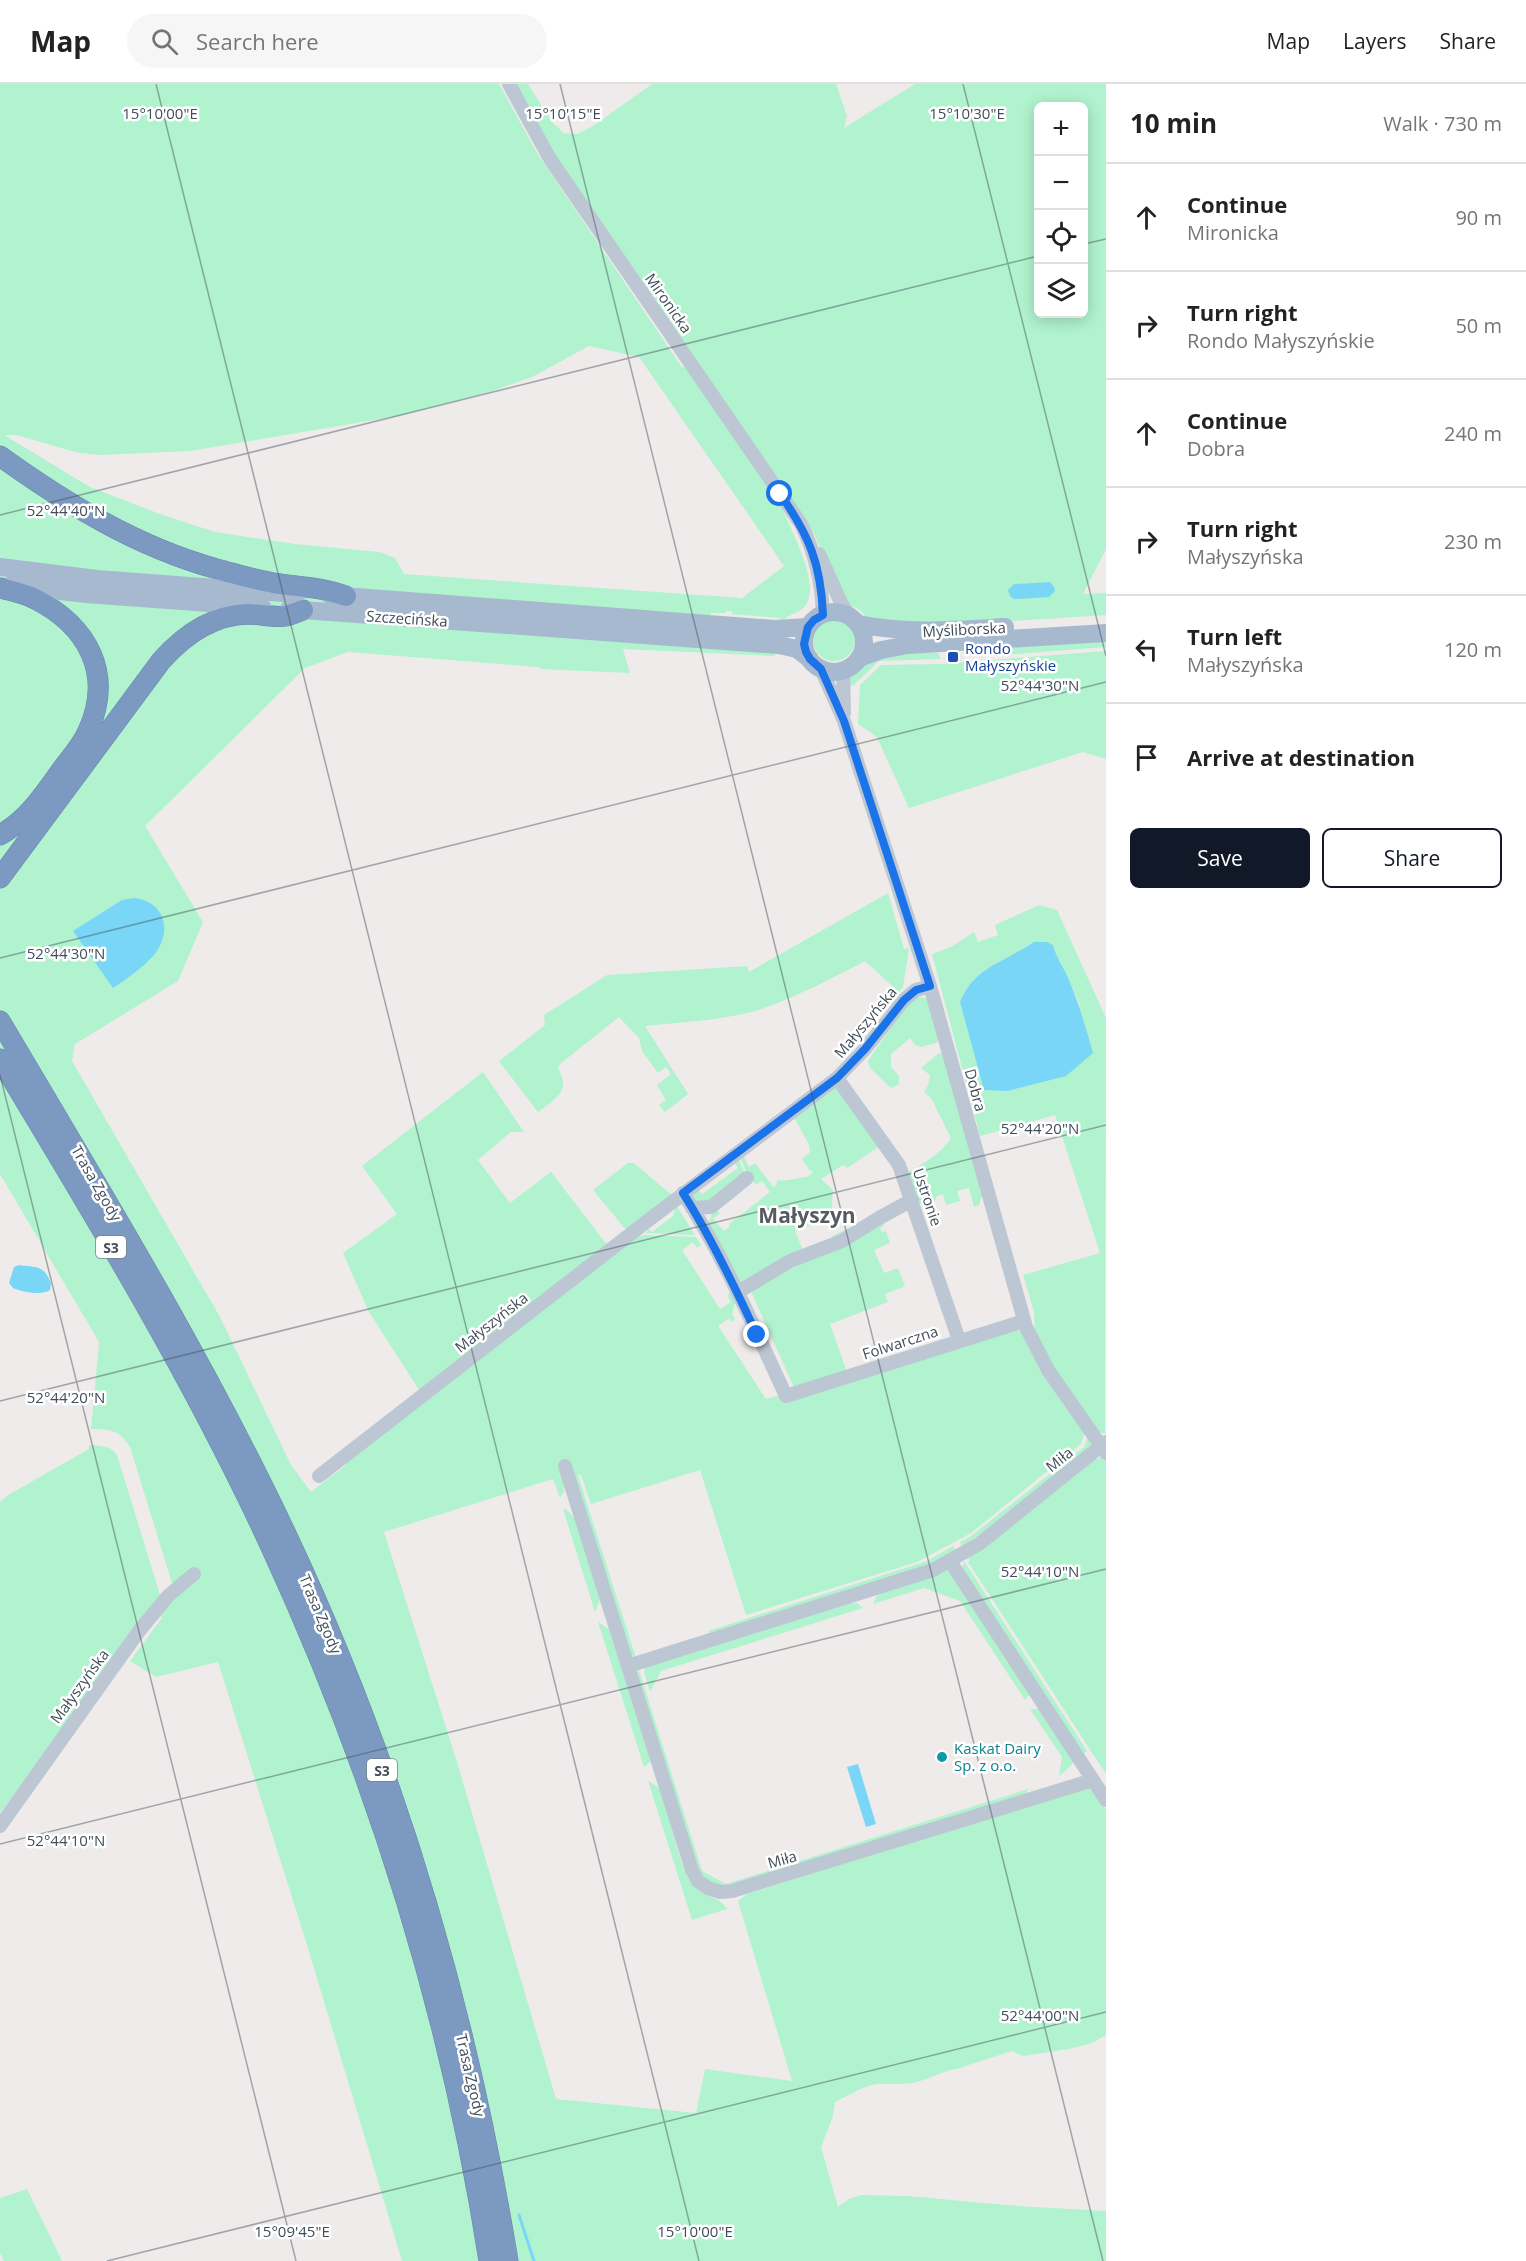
<!DOCTYPE html>
<html lang="en">
<head>
<meta charset="utf-8">
<style>
  body { margin:0; font-family:"Open Sans",sans-serif; background:#f6f6f6; color:#222 }
  .controls { position:absolute; right:18px; top:18px; display:grid; overflow:hidden; border-radius:9px; box-shadow:0 3px 15px #0003 }
  .controls button { width:54px; height:54px; display:grid; place-items:center; padding:0; border:0; border-bottom:2px solid #e0e0e0; background:#fff; color:#222; font:30px sans-serif }
  .stop { position:absolute; width:18px; height:18px; margin:-14px; border:4px solid #1a73e8; border-radius:50%; background:#fff }
  .stop.end { background:#1a73e8; border-color:#fff; box-shadow:0 2px 6px #0008 }
  .list { margin:0; padding:0; list-style:none }
  h2 { display:flex; justify-content:space-between; align-items:center; height:78px; margin:0; padding:0 24px; font-size:26px }
  h2 small { font-size:20px; font-weight:400; color:#767676 }
  .list li { display:grid; grid-template-columns:39px 1fr auto; gap:18px; align-items:center; box-sizing:border-box; height:108px; padding:0 24px; border-top:2px solid #e0e0e0 }
  .list b { display:block; font-size:22px; white-space:nowrap }
  .list p { margin:0; font-size:20px; white-space:nowrap; color:#767676 }
  .list em { font-size:20px; font-style:normal; color:#767676 }
  .actions { display:flex; gap:12px; padding:18px 24px }
  .actions a { flex:1; padding:14px 0; border:2px solid #111827; border-radius:9px; text-align:center; font-size:21px; color:#111827 }
  .actions .main { background:#111827; color:#fff }
  .icon { flex:none; width:33px; height:33px; fill:none; stroke:currentColor; stroke-width:2; stroke-linecap:round; stroke-linejoin:round }
  .map { position:relative; flex:none; width:1106px; height:2177px; overflow:hidden }
  header { display:flex; align-items:center; gap:36px; box-sizing:border-box; height:84px; padding:0 30px; background:#fff; border-bottom:2px solid #e0e0e0 }
  header strong { font-size:28px }
  nav { display:flex; gap:33px; margin-inline-start:auto; font-size:21px }
  .search { width:420px; height:54px; background:#f6f6f6; display:flex; align-items:center; gap:15px; box-sizing:border-box; padding:0 21px; border-radius:33px; color:#767676; font-size:22px }
  main { display:flex }
  aside { flex:1; background:#fff }
  .map>svg:first-child { display:block }
  .green { fill:#b1f3ce; fill-rule:evenodd }
  .water { fill:#79d6f6 }
  .lines { fill:none; stroke-linecap:round; stroke-linejoin:round }
  .stream { stroke:#79d6f6; stroke-width:3 }
  .highway-casing { stroke:#6785ad; stroke-width:21 }
  .minor { stroke:#bcc7d3; stroke-width:14 }
  .major { stroke:#a6b9ce; stroke-width:18 }
  .highway { stroke:#7c9ac1; stroke-width:20 }
  .route { stroke:#1a73e8; stroke-width:8 }
  .ticks { fill:none; stroke:#414d5a; stroke-width:1.5; stroke-opacity:0.45 }
  .transit-dot { fill:#1a4fb4; stroke:#fff; stroke-width:2 }
  .culture-dot { fill:#0f9aa8; stroke:#fff; stroke-width:2 }
  .labels { text-anchor:middle; dominant-baseline:central; stroke-width:5; stroke-linejoin:round; paint-order:stroke }
  .shield { fill:#fff; stroke:#7a828c; stroke-width:1.5 }
  .shield-label { font-size:14px; font-weight:bold; fill:#414d5a }
  .street-label { font-size:15px; fill:#414d5a; stroke:#fff }
  .transit-label { font-size:15px; fill:#164399; stroke:#fff; text-anchor:start }
  .culture-label { font-size:15px; fill:#0d838f; stroke:#fff; text-anchor:start }
  .district-label { font-size:21px; font-weight:bold; fill:#575b61; stroke:#fff }
  .ticks-label { font-size:15px; text-anchor:middle; fill:#414d5a; stroke:#fff; stroke-width:5; stroke-linejoin:round; paint-order:stroke }
</style>
</head>
<body>
<header>
<strong>Map</strong>
<div class="search"><svg class="icon" aria-label="search" viewBox="0 0 24 24"><circle cx="10" cy="10" r="6"/><path d="M15 15l6 6"/></svg>Search here</div>
<nav><a>Map</a><a>Layers</a><a>Share</a></nav>
</header>
<main>
<div class="map">
<svg width="1106" height="2177" viewBox="0 0 1106 2177">
  <rect width="100%" height="100%" fill="#eeebea"/>
  <path class="green" d="M0,0H499L537,69L681,282L690,286L779,416C787,441 823,499 805,522C799,530 789,529 783,537L780,534L732,530V527H726L725,529H711V531L694,534L775,565V572L623,565L630,589L540,585L539,583L348,568L305,584L145,742L203,838L178,897L75,960L72,977L220,1233L291,1381L311,1408L345,1382L344,1378L637,1150L641,1152L644,1151L696,1153L701,1161L697,1164L693,1158L682,1166L720,1225L731,1218L727,1211L731,1208L736,1216L732,1230L735,1235L731,1238L729,1234L718,1242L766,1315L1015,1245L1022,1248C1041,1287 1058,1315 1085,1348L1081,1360L971,1449L917,1478L746,1531L700,1386L591,1420L581,1391H578L636,1574L632,1572L564,1400V1408L560,1414L553,1395L384,1448L457,1678L556,2015L696,2029L705,1985L792,1997L738,1817L747,1810L1084,1704L1094,1706L1106,1726V1951L1092,1959L1069,1965L1023,1972L1012,1967L956,1985C942,1987 930,1995 916,1998C903,2001 891,1999 878,2000C864,2001 848,2012 835,2018L833,2032L821,2063L838,2123L849,2115L861,2111L907,2112L1017,2122L1106,2127V2177H402L307,1861L218,1578L156,1593L130,1577L162,1534L159,1530L174,1514L172,1499L130,1363C118,1345 112,1346 91,1345L99,1258L0,1090ZM589,262L639,273L784,482L742,514L404,490L395,474L379,468L295,460L215,448L160,430L90,403L4,351H16L79,369L100,371L190,367L398,332L490,308L532,293Z
    M513,0H528L551,37L564,49L577,50L593,42L652,0H836L847,32L844,44L915,0H1106V465L1083,510L1106,509V531L921,543L868,535L860,526L845,518L813,448L615,164L545,55ZM1038,22H1084V230H1038Z
    M813 556a21 21 0 1 1 42 0a21 21 0 1 1-42 0Z
    M1106,554V563L989,572V566L1002,562Z
    M905,567L939,569L940,575L879,577L854,601L847,602C855,578 883,573 905,567Z
    M1106,567V675L1083,668L909,724L877,653L858,640L860,601L881,581L941,580Z
    M888,809L904,865L909,864L903,903L899,908L865,877C832,894 799,912 764,924C731,936 681,938 645,942L688,1010L665,1028L659,1021L666,1016L657,1001L671,990L666,983L658,989L642,967L639,954L619,933L560,980L558,984C560,988 563,994 563,998C565,1011 547,1021 538,1028L499,977L545,941L544,931L607,891L747,882L749,888Z
    M1039,821L1057,826L1106,934L1105,1350L1099,1348L1056,1289L1035,1248L1034,1228L1023,1191L1100,1169L1055,1031L980,1052L932,870L951,863L974,848L978,858L998,851L995,841ZM1034,858L1053,861L1055,871L1067,892L1080,922L994,880L1023,866Z
    M920,913L928,915L940,953L936,959L921,963L915,961L910,954L891,970V983L899,992V1000L891,1004L870,984L868,977L909,917Z
    M944,968L983,1109L979,1121L974,1123L969,1104L957,1107L960,1117L946,1121L943,1110L936,1113V1116L932,1119L916,1120L905,1090C919,1083 944,1067 951,1054L931,1014L924,1008L928,1001L930,991L921,984L938,970Z
    M483,988L524,1048H511L478,1076L510,1119L551,1088L608,1162L421,1309L369,1228L343,1169L397,1130L362,1082Z
    M835,1001H838L883,1060L847,1084L843,1081L821,1095L833,1106C831,1117 834,1129 830,1138L825,1136L795,1147L803,1166L833,1156L832,1152L887,1126L906,1112L907,1116L840,1155L803,1169L738,1204L707,1145L714,1123L720,1129L713,1135L724,1147L730,1142L729,1140L770,1108L762,1097L756,1101L747,1090L740,1073L743,1071L749,1083L755,1079L774,1104L778,1096C789,1098 797,1093 807,1093L814,1087H810L802,1075L810,1068L809,1061L794,1033Z
    M738,1074L746,1092L709,1121H696L692,1112L697,1104L702,1110L738,1084L734,1078Z
    M628,1079H634L672,1111L627,1147L593,1106Z
    M676,1121L695,1151L645,1149L649,1145L652,1148L673,1132Z
    M883,1137L884,1142L880,1144L882,1148L886,1147L890,1159L874,1166L884,1189L898,1184L905,1202L885,1210L888,1218L830,1240L847,1288L795,1306L750,1205L806,1173Z
    M1088,1353L1091,1361L1088,1366L962,1464L960,1458L971,1452L1084,1363Z
    M89,1361C101,1362 110,1361 117,1371L161,1514L0,1729V1418L8,1411L89,1365Z
    M1106,1370V1690L968,1478L970,1476L967,1473L1093,1376L1100,1374Z
    M563,1425L567,1426L576,1436L600,1516L595,1528Z
    M953,1462L957,1467L930,1481L713,1550L708,1547L927,1477Z
    M964,1477L1087,1667L1082,1671L962,1486Z
    M947,1486L951,1488L1030,1610L1025,1616L960,1517L924,1504L873,1520L876,1513L883,1508L941,1487Z
    M850,1519H857L863,1524L661,1587L650,1608L644,1588L645,1583Z
    M598,1538L609,1545L651,1677L644,1683Z
    M639,1586L702,1787L726,1800L1028,1705L1025,1712L724,1802L710,1799L701,1790L678,1729L637,1589Z
    M1030,1625H1040L1074,1676L1071,1682L1059,1692L1062,1673Z
    M648,1697L658,1703L663,1713C670,1735 680,1787 694,1802C704,1813 719,1812 727,1825L692,1836Z
    M27,2105L62,2177H4L0,2169V2114Z"/>
  <path class="water" d="M1050,498L1054,503L1055,507L1049,513L1014,515L1010,512L1008,506L1014,500Z
    M134,814C165,817 173,848 154,871C142,884 127,895 113,904L73,847L122,816Z
    M1034,858H1047L1053,861C1056,874 1064,884 1069,896C1079,920 1086,944 1093,969L1066,992L1007,1007L984,1006L960,918C975,882 1005,878 1034,858Z
    M19,1181C37,1184 43,1180 51,1199L50,1206C41,1212 22,1208 13,1204L9,1199L14,1183Z
    M858,1680L876,1740L866,1743L847,1683Z"/>
  <g class="lines">
    <path class="stream" d="M519,2131L534,2177"/>
    <g class="highway-casing">
      <path id="highway" d="M0,372C67,420 137,463 217,485C236,490 255,496 274,499C299,503 322,503 346,512
        M0,504C11,507 24,509 35,515C88,542 114,590 88,647C82,662 69,675 60,688C43,712 26,737 0,751
        M0,794L161,577C184,551 212,531 248,530C260,530 274,534 286,532C291,531 298,528 303,526
        M0,937C100,1106 203,1274 287,1452C395,1681 467,1927 508,2177
        M0,975C96,1134 193,1294 271,1463C375,1689 451,1931 489,2177"/>
    </g>
    <path class="minor" d="M509,0L550,75L801,440C815,468 822,499 823,531
      M819,470L842,521L851,533
      M821,585L844,637L930,902L1026,1243L1048,1286L1106,1369
      M843,586L844,629
      M837,994L899,1081L959,1256
      M683,1109C724,1173 754,1243 786,1312L1024,1237
      M692,1124L711,1123L747,1094
      M738,1208L790,1177L842,1157L879,1134L912,1116
      M565,1382L692,1786L698,1797L708,1804L720,1808L732,1807L1093,1696
      M319,1392L646,1138L837,994L865,965L904,916L916,906L930,902
      M950,1477L1106,1716
      M628,1582L933,1486L979,1460L1106,1358
      M0,1742L139,1547L168,1512L194,1490"/>
    <path class="major" d="M0,483L97,495L297,510
      M11,501L86,510L262,523
      M330,511L774,545L808,543
      M289,525L779,561L797,565L810,575
      M804 558a30 30 0 1 1 60 0a30 30 0 1 1-60 0Z
      M858,540C907,550 955,546 1005,543
      M859,574L881,566L908,561L1106,549"/>
    <use href="#highway" class="highway"/>
  </g>
  <g class="lines">
    <path class="route" d="M757,1251C735,1203 712,1155 683,1109L837,994L865,965L904,916L916,906L930,902L844,637L821,585L810,575L806,568L804,560L808,543L814,536L823,531C821,480 809,451 780,410"/>
  </g>
  <path class="ticks" d="M156,0L699,2177M560,0L1103,2177M963,0L1106,572M1084,160L1106,155M0,431L1038,172M0,874L1106,598M0,991L296,2177M0,1317L1106,1041M0,1760L1106,1485M107,2177L1106,1928"/>
  <rect class="transit-dot" x="947" y="567" width="12" height="12" rx="3"/>
  <circle class="culture-dot" cx="942" cy="1673" r="6"/>
  <g class="labels">
    <g class="shield">
      <rect x="96" y="1152" width="30" height="22" rx="4.5"/>
      <rect x="367" y="1675" width="30" height="22" rx="4.5"/>
    </g>
    <g class="shield-label">
      <text x="111" y="1163">S3</text>
      <text x="382" y="1686">S3</text>
    </g>
    <g class="street-label">
      <text transform="translate(669 219) rotate(55)">Mironicka</text>
      <text transform="translate(407 534) rotate(4)">Szczecińska</text>
      <text transform="translate(964 545) rotate(-3)">Myśliborska</text>
      <text transform="translate(865 938) rotate(-50)">Małyszyńska</text>
      <text transform="translate(976 1006) rotate(75)">Dobra</text>
      <text transform="translate(97 1099) rotate(60)">Trasa Zgody</text>
      <text transform="translate(928 1113) rotate(71)">Ustronie</text>
      <text transform="translate(491 1238) rotate(-38)">Małyszyńska</text>
      <text transform="translate(900 1258) rotate(-18)">Folwarczna</text>
      <text transform="translate(1059 1375) rotate(-39)">Miła</text>
      <text transform="translate(321 1530) rotate(67)">Trasa Zgody</text>
      <text transform="translate(79 1602) rotate(-54)">Małyszyńska</text>
      <text transform="translate(782 1775) rotate(-16)">Miła</text>
      <text transform="translate(471 1991) rotate(77)">Trasa Zgody</text>
    </g>
    <g class="transit-label">
      <text x="965" y="564">Rondo<tspan x="965" dy="17">Małyszyńskie</tspan></text>
    </g>
    <g class="culture-label">
      <text x="954" y="1664">Kaskat Dairy<tspan x="954" dy="17">Sp. z o.o.</tspan></text>
    </g>
    <g class="district-label">
      <text x="807" y="1131">Małyszyn</text>
    </g>
  </g>
  <g class="ticks-label">
    <text x="967" y="35">15°10'30"E</text>
    <text x="160" y="35">15°10'00"E</text>
    <text x="563" y="35">15°10'15"E</text>
    <text x="66" y="432">52°44'40"N</text>
    <text x="1040" y="607">52°44'30"N</text>
    <text x="66" y="875">52°44'30"N</text>
    <text x="1040" y="1050">52°44'20"N</text>
    <text x="66" y="1319">52°44'20"N</text>
    <text x="1040" y="1493">52°44'10"N</text>
    <text x="66" y="1762">52°44'10"N</text>
    <text x="1040" y="1937">52°44'00"N</text>
    <text x="292" y="2153">15°09'45"E</text>
    <text x="695" y="2153">15°10'00"E</text>
  </g>
</svg>
<div class="controls">
<button>+</button>
<button>−</button>
<button><svg class="icon" aria-label="locate" viewBox="0 0 24 24"><circle cx="12" cy="12" r="6"/><path d="M12 2v4M12 18v4M2 12h4M18 12h4"/></svg></button>
<button><svg class="icon" aria-label="layers" viewBox="0 0 24 24"><path d="M12 4l9 5-9 5-9-5zM3 14l9 5 9-5"/></svg></button>
</div>
<div class="stop" style="left:780px;top:410px"></div>
<div class="stop end" style="left:757px;top:1251px"></div>
</div>
<aside>
<h2>10 min<small>Walk · 730 m</small></h2>
<ul class="list">
<li><svg class="icon" aria-label="ahead" viewBox="0 0 24 24"><path d="M12 20V5M6 11l6-6 6 6"/></svg><div><b>Continue</b><p>Mironicka</p></div><em>90 m</em></li>
<li><svg class="icon" aria-label="right" viewBox="0 0 24 24"><path d="M7 20v-9h11M14 6l5 5-5 5"/></svg><div><b>Turn right</b><p>Rondo Małyszyńskie</p></div><em>50 m</em></li>
<li><svg class="icon" aria-label="ahead" viewBox="0 0 24 24"><path d="M12 20V5M6 11l6-6 6 6"/></svg><div><b>Continue</b><p>Dobra</p></div><em>240 m</em></li>
<li><svg class="icon" aria-label="right" viewBox="0 0 24 24"><path d="M7 20v-9h11M14 6l5 5-5 5"/></svg><div><b>Turn right</b><p>Małyszyńska</p></div><em>230 m</em></li>
<li><svg class="icon" aria-label="left" viewBox="0 0 24 24"><path d="M17 20v-9H6M10 6l-5 5 5 5"/></svg><div><b>Turn left</b><p>Małyszyńska</p></div><em>120 m</em></li>
<li><svg class="icon" aria-label="arrive" viewBox="0 0 24 24"><path d="M6 21V4h12l-3 4 3 4H6"/></svg><div><b>Arrive at destination</b></div></li>
</ul>
<div class="actions"><a class="main">Save</a><a>Share</a></div>
</aside>
</main>
</body>
</html>
